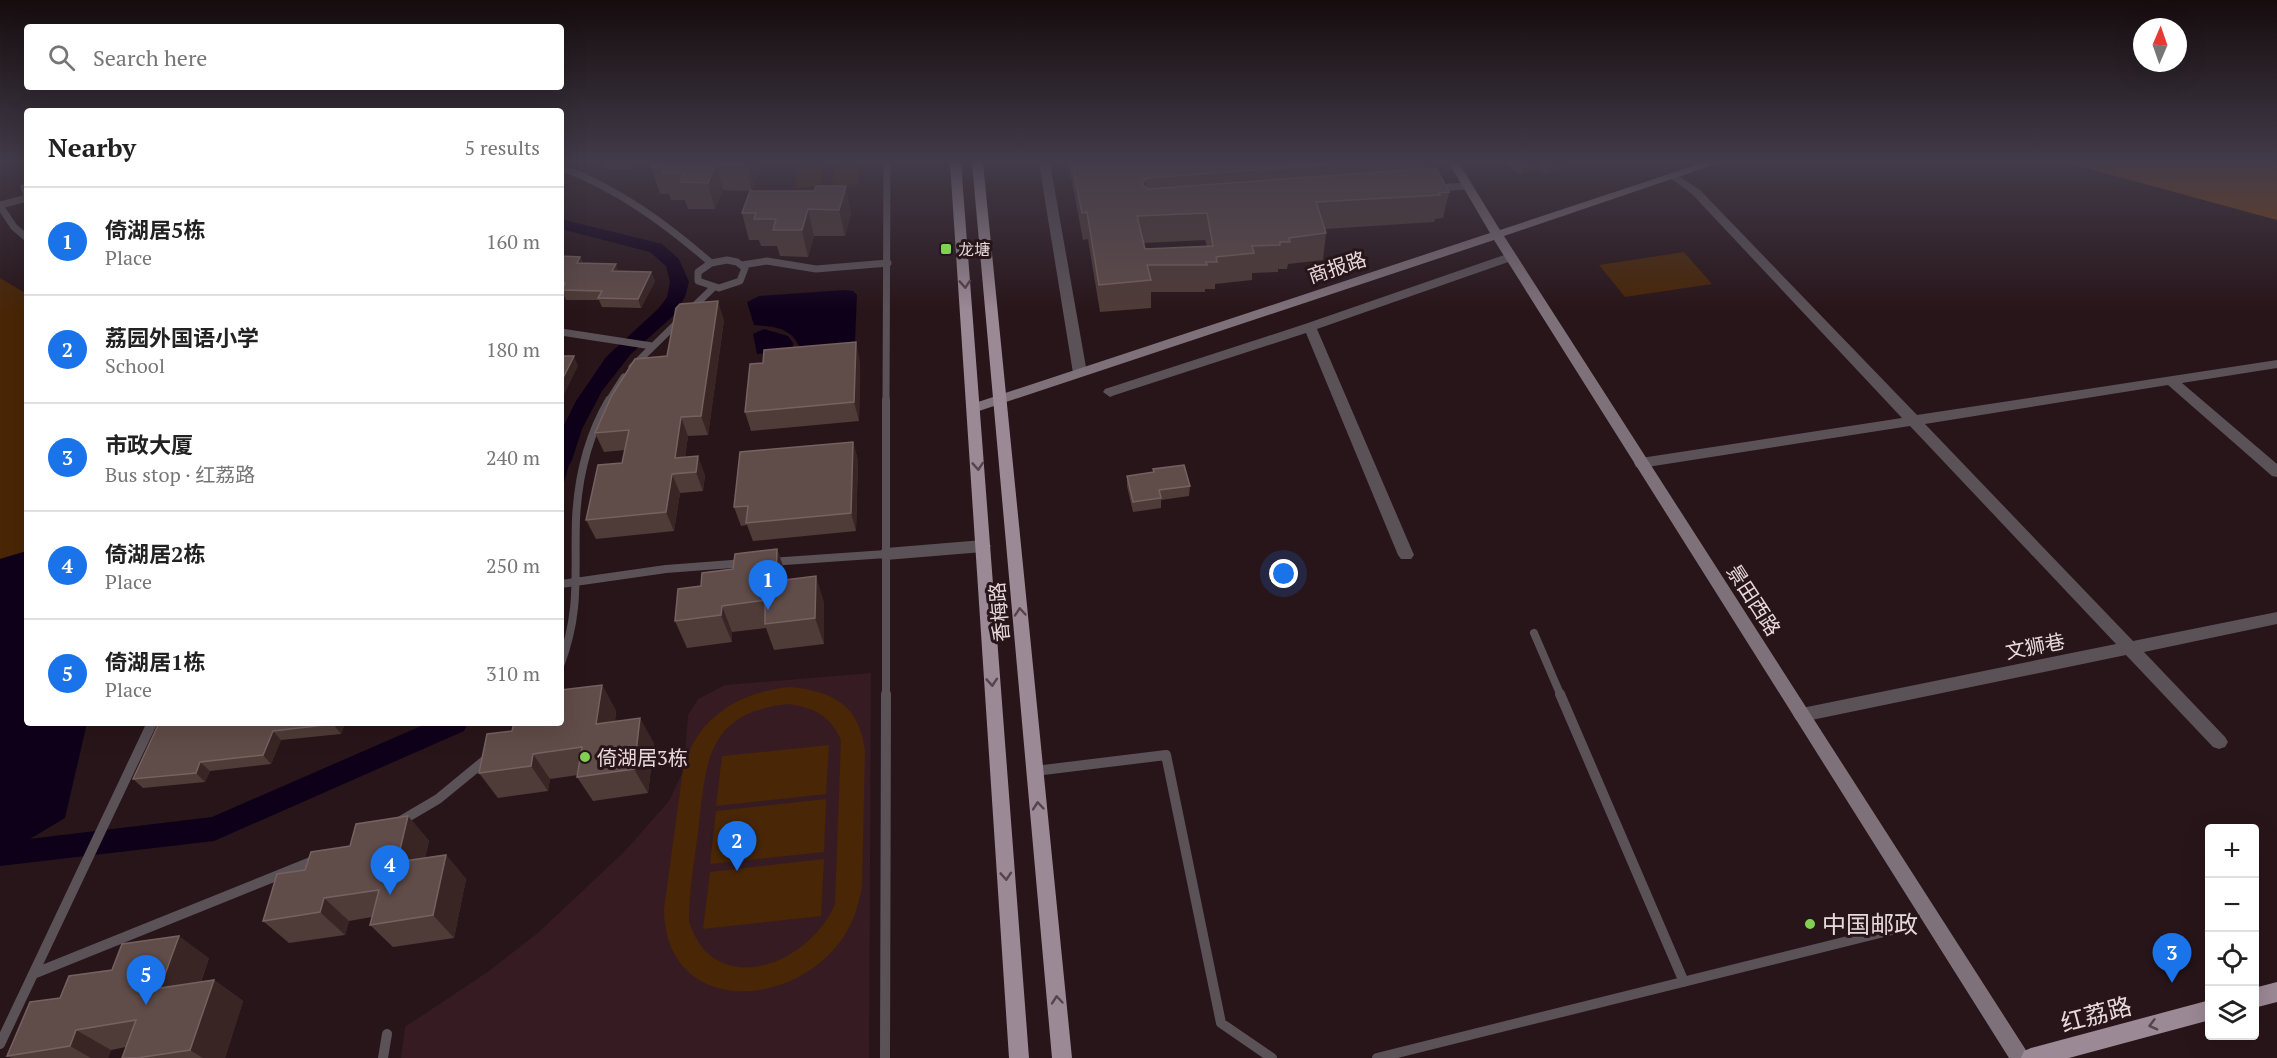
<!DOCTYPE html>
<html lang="en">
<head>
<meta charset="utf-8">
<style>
  body { margin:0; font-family:"PT Serif","Noto Sans SC",serif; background:#f6f6f6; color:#222 }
  .controls { position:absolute; right:18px; bottom:18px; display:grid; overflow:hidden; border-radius:6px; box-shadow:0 6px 24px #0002 }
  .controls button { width:54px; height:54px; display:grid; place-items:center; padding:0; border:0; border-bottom:2px solid #e0e0e0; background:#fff; color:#222; font:30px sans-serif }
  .compass { position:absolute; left:2133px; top:18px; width:54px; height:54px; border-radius:50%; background:#fff; box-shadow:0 6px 24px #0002; rotate:2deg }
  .you { position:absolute; left:1284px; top:574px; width:21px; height:21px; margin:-15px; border:4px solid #fff; border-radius:50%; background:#1a73e8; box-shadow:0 0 0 9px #1a73e833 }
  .badge { display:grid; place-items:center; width:39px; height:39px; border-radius:50%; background:#1a73e8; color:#fff; font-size:20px; font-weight:700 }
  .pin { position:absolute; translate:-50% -50px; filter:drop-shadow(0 2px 3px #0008) }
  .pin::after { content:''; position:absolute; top:32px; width:21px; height:18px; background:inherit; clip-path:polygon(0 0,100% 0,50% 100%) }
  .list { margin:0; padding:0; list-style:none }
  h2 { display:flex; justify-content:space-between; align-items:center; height:78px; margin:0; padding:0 24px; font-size:26px }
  h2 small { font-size:20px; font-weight:400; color:#767676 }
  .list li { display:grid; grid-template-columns:39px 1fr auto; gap:18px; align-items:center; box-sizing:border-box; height:108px; padding:0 24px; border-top:2px solid #e0e0e0 }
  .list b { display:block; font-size:22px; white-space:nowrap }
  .list p { margin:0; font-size:20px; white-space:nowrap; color:#767676 }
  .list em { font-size:20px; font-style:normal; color:#767676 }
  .icon { flex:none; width:33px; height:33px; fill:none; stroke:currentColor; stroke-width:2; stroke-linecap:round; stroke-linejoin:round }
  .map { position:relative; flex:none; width:2277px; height:1058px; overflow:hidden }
  .search { position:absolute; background:#fff; box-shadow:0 6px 24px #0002; left:24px; top:24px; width:540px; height:66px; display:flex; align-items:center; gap:15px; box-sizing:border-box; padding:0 21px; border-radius:6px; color:#767676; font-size:22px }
  .panel { position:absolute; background:#fff; box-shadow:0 6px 24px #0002; left:24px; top:108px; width:540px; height:618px; border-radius:6px }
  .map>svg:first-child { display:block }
  .built { fill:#361c22 }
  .green { fill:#492606; fill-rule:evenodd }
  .forest { fill:#7c4310 }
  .water { fill:#0f001a }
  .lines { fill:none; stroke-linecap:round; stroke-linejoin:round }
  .canal { fill:#0f001a; fill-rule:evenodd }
  .lane-far2 { stroke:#5b5258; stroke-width:7 }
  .lane-far1 { stroke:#5b5258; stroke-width:8 }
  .lane { stroke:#5b5258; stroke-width:10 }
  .street { fill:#5b5258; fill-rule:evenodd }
  .secondary { fill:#7f717a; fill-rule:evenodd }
  .primary { fill:#9b8995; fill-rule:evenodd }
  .wall { fill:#4f3b37; fill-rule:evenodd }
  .shaded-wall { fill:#392524 }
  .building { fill:#604c49; stroke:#756260; stroke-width:1.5; fill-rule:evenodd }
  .oneway { stroke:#56434b }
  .poi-dot { fill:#81d051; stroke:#28151a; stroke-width:2 }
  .labels { text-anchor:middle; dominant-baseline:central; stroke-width:6; stroke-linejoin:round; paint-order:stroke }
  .far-poi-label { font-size:16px; fill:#e7d9db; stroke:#28151a; text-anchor:start }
  .street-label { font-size:20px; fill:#e7d9db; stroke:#28151a }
  .poi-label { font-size:20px; fill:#e7d9db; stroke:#28151a; text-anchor:start }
  .near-poi-label { font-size:24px; fill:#e7d9db; stroke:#28151a; text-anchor:start }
  .near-street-label { font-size:24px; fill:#e7d9db; stroke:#28151a }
</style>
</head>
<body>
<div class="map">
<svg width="2277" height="1058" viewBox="0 0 2277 1058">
  <rect width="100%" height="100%" fill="#28151a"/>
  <path class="built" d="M871,673L869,1058H401L405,1027L489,971L539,932L625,851L669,801L684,769L688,715L698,699L725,685Z"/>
  <path class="green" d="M798,163H823L821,186L795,188Z
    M834,163H859L858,184L832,186Z
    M1684,252L1712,284L1625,297L1599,265Z
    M0,278L27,294V551L0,559Z
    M790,687C833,691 859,705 865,750L862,886C858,909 851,930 835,948C781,1011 665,1011 664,909L683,769C697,717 739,692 790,687ZM787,704C813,707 830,715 841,740L835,904C809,966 713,1001 689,921C689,891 694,862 698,833C706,765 704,714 787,704Z
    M829,745L826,794L716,806L722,756Z
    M826,799L824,852L710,864L716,811Z
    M824,859L821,916L703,929L710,872Z"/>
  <path class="forest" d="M2068,163H2277V220Z"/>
  <path class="water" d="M844,290L853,291L857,295L855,343L800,348C791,327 775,327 754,325L747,302L759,296Z
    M764,329L788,336L793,343V351L757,354L753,334Z
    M561,442H575L561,494Z
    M27,551V723H87L65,818L0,857V559Z"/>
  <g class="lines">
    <path class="canal" d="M561,219L662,244L679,259L689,282L685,297L673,316L631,354L602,391L582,429L572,460L569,465L561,468V431L576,401L606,357L659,308L667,297L670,282L666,266L650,252L561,229Z
      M428,723H468L464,731L214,841L0,866V844L4,842L212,817Z"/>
    <path class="lane-far2" d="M561,167C618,189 665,223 711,263
      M1435,188L1468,186
      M0,205L27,198
      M0,206L14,227L27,238
      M727,260L737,262L745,268L740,281L719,288L698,281V272L711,263Z
      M742,265L767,261L816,269L888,263
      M690,310L712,289
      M561,332L652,346
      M632,367L681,319
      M608,402L624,377
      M886,402L887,163"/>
    <path class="lane-far1" d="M770,562L886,554
      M561,584L666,569L745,563
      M1534,633L1561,696
      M561,663C581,609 574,573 576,519C578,477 588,436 609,400
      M886,696V400"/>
    <path class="lane" d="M1560,694L1684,982
      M1035,771L1166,755L1221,1023L1272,1058
      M399,822L438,799L488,758
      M33,974L316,860
      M0,1044L152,723
      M383,1058L387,1034
      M885,1058L886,694
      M1377,1058L1908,926"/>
    <path class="street" d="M1039,163H1050L1087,373L1080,377L1073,373Z
      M1674,173L1700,190L1917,415L2277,360V368L2182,383L2277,464V477L2272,476L2168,385L1925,424L2133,641L2277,612V624L2144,652L2225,737L2228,742L2225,747L2219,749L2213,747L2126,655L1802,722L1796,720L1793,715L1796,710L1802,708L2116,644L1910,426L1641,468L1636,467L1634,463L1641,458L1902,418L1692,194L1670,178V174Z
      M1510,253L1514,254V260L1317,329L1414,555L1411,559H1401L1398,555L1306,333L1115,395L1110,397L1103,392L1105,389L1305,324Z
      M983,540L988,542L991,546L988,550L983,552L886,560L881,558L878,554L881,550L886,548Z"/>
    <path class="secondary" d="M1449,163H1459L1500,230L1702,163H1719L1504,236L2031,1058H2009L1494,240L979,411H969L967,408L969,405L1490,233Z"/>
    <path class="primary" d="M950,163H961L1029,1058H1009Z
      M972,163H983L1072,1058H1052Z
      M2277,982V1002L2254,1008V988Z
      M2210,1000V1020L2069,1058H2021L2024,1051L2031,1048Z"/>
  </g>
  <path class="wall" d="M603,163H635L631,170L605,169Z
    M653,163H759L760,169L752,191L723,190L715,209H688L685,200H671L669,194H660L651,167Z
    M1065,163H1429L1428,169L1449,192L1443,218L1435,219L1434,222L1325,229L1326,233L1323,260L1288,264L1287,269H1278V272L1252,273V280L1215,284V289H1205V292H1151V308L1100,312L1088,239L1083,240L1069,166L1065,167ZM1205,240L1207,246L1145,249L1144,243Z
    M1505,163H1568L1567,167L1546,174L1540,169L1521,175Z
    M814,191L851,213L845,236H814L808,257L780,256L777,246H761L759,240H749L742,213Z
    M561,256L580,257L583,263L618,271L651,272L655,281L641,308L602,307L599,300H566L563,293H561Z
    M724,320L708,435L688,436L685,457L705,475L703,491L680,493L674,531L596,539L586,520L622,463L625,450L604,452L595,433L667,356Z
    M860,361L859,421L751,431L745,412Z
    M853,442L858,461L856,531L753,541L747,525L741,526L734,507Z
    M1153,469L1190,486L1189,496L1161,500V508L1133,512L1127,486V476L1153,472Z
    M777,549L786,575V579L824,602V644L774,650L766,628L732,632V642L687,648L675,621L701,586Z
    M602,685L616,711L615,721L654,743L648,793L593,801L577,777L578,775L550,779L548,791L498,798L479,773L561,723Z
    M159,723H345L341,734L281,740L271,764L210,771L205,782L143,788L133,779Z
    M408,816L429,841L425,858L446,855L466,879L454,938L393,947L370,925L372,917L349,921L345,935L289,943L263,921L305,870L350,846Z
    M209,958L201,982L214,980L243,1001L225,1058H122L126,1047L111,1050L108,1058H11L7,1056L60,998Z"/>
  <path class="shaded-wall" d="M629,163H635L631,170Z
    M745,163H759L760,169L752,191Z
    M1524,163H1541L1540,169L1521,175Z
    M1549,163H1568L1567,167L1546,174Z
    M716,164L723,190L715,209L708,183Z
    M1147,178V204L1142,184Z
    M846,186L851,213L845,236L839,210Z
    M808,209L814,236L808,257L802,230Z
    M580,257L584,267L577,263Z
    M616,264L619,274L612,271Z
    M651,272L655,281L641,308L638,299Z
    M718,301L724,320L708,435L701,416Z
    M856,342L860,361L859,421L854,402Z
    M574,356L578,366L561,401V382Z
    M681,417L688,436L683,474L675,458Z
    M853,442L858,461L856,531L851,513Z
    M698,456L705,475L703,491L696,472Z
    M672,474L680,493L674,531L666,512Z
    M777,549L786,575L785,607L776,581Z
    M816,576L824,602V644L815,618Z
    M722,606L732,632V642L721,615Z
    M602,685L616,711L611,749L596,724Z
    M640,718L654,743L648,793L634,769Z
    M334,723H345L341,734L333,724Z
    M273,731L281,740L271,764L263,755Z
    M533,754L550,779L548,791L531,766Z
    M200,762L210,771L205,782L196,773Z
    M408,816L429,841L419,886L397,862Z
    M446,855L466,879L454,938L433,915Z
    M324,898L349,921L345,935L320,912Z
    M179,936L209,958L191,1009L160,988Z
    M214,980L243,1001L225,1058H203L190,1050Z
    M76,1030L111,1050L108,1058H91L70,1046Z"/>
  <path class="building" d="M653,163H745V164H716L708,183L680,182L684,173H662L665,167H651Z
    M1072,163H1351L1147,178L1142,184L1148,189L1436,168L1449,192L1439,193L1440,195L1316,202L1326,233L1289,238L1290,242H1280V245L1252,246L1254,253L1216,257L1217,262H1206L1207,265H1147L1151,280L1099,285L1087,212L1082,213ZM1207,213L1213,246L1145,249L1137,216Z
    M27,184V203L21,186Z
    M816,186H846L839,210L808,209L802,230H773L776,219H754L756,213H742L750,191H814Z
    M561,256L580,257L577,263L616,264L612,271L651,272L638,299L598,298L602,291L562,290L565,283H561Z
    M718,301L701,416L681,417L675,458L698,456L696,472L672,474L666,512L586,520L598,465L622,463L629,430L595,433L612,395L635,359L667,356L676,308L680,304Z
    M856,342L854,402L745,412L750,364L763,363L764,350Z
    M561,356H574L561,382Z
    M853,442L851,513L746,523L748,506L734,507L740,452Z
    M1184,465L1190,486L1159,490L1161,498L1133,502L1127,476L1154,472L1153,469Z
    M777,549L776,581L816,576L815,618L765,624V600L722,606L721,615L675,621L678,589L701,586L702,573L733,569L735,554Z
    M602,685L596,724L640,718L634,769L577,777L582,747L533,754L531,766L479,773L487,734L512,731L514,723H561V690Z
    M159,723H334L333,724L273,731L263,755L200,762L196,773L133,779Z
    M408,816L397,862L446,855L433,915L370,925L379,890L324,898L320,912L263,921L277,874L305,870L311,852L350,846L356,824Z
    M179,936L160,988L214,980L190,1050L137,1058H122L136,1020L76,1030L70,1046L7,1056L30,1002L60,998L69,976L112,970L122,944Z"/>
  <defs><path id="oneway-chevron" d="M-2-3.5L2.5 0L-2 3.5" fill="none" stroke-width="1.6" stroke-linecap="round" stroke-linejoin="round" transform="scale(1.5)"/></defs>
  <g class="oneway">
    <use href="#oneway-chevron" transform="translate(965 284) rotate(86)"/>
    <use href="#oneway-chevron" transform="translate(978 466) rotate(86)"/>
    <use href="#oneway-chevron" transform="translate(1020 612) rotate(-95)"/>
    <use href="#oneway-chevron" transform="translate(992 682) rotate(86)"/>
    <use href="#oneway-chevron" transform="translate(1038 806) rotate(-95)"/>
    <use href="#oneway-chevron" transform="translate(1006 876) rotate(86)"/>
    <use href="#oneway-chevron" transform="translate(1057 1000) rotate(-95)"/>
    <use href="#oneway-chevron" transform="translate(2153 1025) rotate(165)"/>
  </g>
  <linearGradient id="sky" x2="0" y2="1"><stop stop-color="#160c0e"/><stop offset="0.52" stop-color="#423b49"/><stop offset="1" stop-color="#423b49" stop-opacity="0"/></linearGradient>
  <rect width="2277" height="311" fill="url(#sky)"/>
  <g class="poi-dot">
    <rect x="940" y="243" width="12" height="12" rx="3"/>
    <circle cx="585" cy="757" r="6"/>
    <circle cx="1810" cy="924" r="6"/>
  </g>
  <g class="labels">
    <g class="far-poi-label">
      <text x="958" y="249">龙塘</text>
    </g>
    <g class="street-label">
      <text transform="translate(1337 267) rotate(-18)">商报路</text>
      <text transform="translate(1754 600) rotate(57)">景田西路</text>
      <text transform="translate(999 612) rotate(-95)">香梅路</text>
      <text transform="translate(2035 646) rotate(-11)">文狮巷</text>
    </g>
    <g class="poi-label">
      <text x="597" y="757">倚湖居3栋</text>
    </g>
    <g class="near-poi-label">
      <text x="1822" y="924">中国邮政</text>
    </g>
    <g class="near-street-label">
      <text transform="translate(2096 1014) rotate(-15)">红荔路</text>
    </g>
  </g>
</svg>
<div class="controls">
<button>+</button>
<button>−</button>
<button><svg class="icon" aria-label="locate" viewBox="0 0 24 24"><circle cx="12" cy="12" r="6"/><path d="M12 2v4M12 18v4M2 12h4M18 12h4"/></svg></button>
<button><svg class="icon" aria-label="layers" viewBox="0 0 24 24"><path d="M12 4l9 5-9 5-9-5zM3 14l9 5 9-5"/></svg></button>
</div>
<svg class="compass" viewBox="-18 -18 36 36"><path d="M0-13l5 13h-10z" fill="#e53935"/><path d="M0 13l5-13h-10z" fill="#767676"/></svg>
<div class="you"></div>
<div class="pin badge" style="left:768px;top:610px">1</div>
<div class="pin badge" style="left:737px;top:871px">2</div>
<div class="pin badge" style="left:2172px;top:983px">3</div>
<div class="pin badge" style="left:390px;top:895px">4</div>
<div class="pin badge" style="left:146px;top:1005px">5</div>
<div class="search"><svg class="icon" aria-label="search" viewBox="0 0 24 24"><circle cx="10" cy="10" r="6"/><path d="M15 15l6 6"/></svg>Search here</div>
<section class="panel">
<h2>Nearby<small>5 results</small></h2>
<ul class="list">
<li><span class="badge">1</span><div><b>倚湖居5栋</b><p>Place</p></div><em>160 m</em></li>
<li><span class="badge">2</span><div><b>荔园外国语小学</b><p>School</p></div><em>180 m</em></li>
<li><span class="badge">3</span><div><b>市政大厦</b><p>Bus stop · 红荔路</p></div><em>240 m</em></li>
<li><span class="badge">4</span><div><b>倚湖居2栋</b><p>Place</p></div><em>250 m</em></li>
<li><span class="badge">5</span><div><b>倚湖居1栋</b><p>Place</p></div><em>310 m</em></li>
</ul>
</section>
</div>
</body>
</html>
